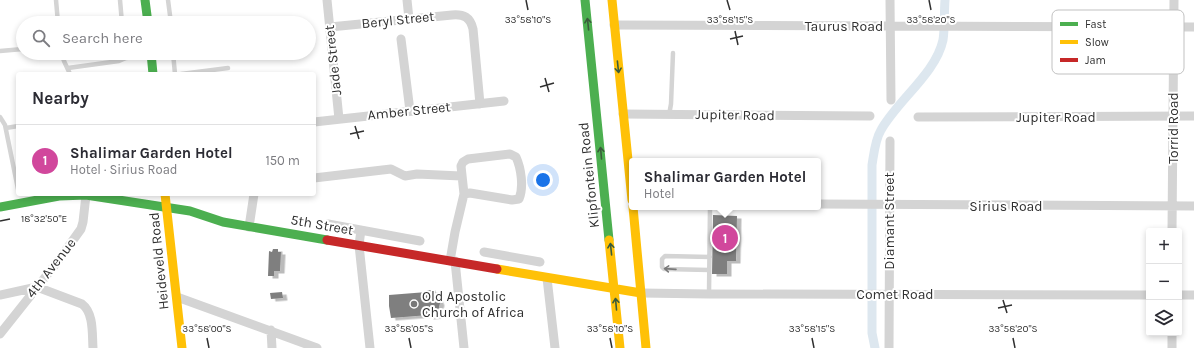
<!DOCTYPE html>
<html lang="en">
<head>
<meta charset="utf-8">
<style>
  body { margin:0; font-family:Karla,sans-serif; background:#f2f2f3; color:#2b2b33 }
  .controls { position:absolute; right:12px; bottom:12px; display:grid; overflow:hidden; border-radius:4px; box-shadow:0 2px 6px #0003 }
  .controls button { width:36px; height:36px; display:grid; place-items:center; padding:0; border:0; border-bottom:1px solid #e1e1e2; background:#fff; color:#2b2b33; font:20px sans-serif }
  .you { position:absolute; left:543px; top:180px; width:14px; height:14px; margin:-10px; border:3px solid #fff; border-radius:50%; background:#1a73e8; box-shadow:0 0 0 6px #1a73e833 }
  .badge { display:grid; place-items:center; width:26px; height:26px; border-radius:50%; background:#787878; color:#fff; font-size:13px; font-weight:700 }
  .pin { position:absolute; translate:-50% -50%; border:2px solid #fff; box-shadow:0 1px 4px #0006 }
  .popup { position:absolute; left:629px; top:158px; width:192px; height:52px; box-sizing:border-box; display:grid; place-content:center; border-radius:4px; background:#fff; filter:drop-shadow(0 1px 3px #0005); font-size:13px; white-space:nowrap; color:#7c7c81 }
  .popup b { font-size:15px; color:#2b2b33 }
  .popup::after { content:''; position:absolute; left:50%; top:100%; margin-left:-8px; border:8px solid transparent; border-top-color:#fff }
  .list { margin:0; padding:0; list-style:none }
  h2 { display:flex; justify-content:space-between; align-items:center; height:52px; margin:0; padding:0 16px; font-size:17px }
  h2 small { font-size:13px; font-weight:400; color:#7c7c81 }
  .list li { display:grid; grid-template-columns:26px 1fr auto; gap:12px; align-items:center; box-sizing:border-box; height:72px; padding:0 16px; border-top:1px solid #e1e1e2 }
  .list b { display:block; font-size:15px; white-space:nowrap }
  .list p { margin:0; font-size:13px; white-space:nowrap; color:#7c7c81 }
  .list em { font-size:13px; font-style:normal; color:#7c7c81 }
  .icon { flex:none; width:22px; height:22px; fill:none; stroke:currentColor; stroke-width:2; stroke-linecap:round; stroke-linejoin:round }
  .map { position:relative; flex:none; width:1194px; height:348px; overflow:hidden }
  .search { position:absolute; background:#fff; box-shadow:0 2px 6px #0003; left:16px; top:16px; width:300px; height:44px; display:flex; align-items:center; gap:10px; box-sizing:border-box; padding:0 14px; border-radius:22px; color:#7c7c81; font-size:15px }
  .panel { position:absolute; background:#fff; box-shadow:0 2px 6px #0003; left:16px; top:72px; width:300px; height:124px; border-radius:4px }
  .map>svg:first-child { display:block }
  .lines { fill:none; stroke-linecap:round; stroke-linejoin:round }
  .canal { stroke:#dde7ef; stroke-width:9 }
  .building { fill:#7f7f7f; filter:url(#shadow) }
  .lane { stroke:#d4d4d4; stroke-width:4.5 }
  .street { stroke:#d4d4d4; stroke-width:9 }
  .fast { stroke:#4caf50; stroke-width:9 }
  .slow { stroke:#ffc107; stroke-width:9 }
  .jam { stroke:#c62828; stroke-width:9 }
  .oneway { stroke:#3a5c3b }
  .oneway2 { stroke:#7a7a7a }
  .ticks { fill:none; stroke:#303030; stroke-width:1.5 }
  .poi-dot { fill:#787878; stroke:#fff; stroke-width:1.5 }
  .labels { text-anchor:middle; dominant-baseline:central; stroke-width:4; stroke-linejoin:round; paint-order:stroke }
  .street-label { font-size:14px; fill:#303030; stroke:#fff }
  .poi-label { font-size:14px; fill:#303030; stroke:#fff; text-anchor:start }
  .key { fill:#fff; stroke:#c1c1c1; stroke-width:1 }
  .key-label { font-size:11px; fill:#303030 }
  .ticks-label { font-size:10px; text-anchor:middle; fill:#303030; stroke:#fff; stroke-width:4; stroke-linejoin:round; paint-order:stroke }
</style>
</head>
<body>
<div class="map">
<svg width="1194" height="348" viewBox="0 0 1194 348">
  <defs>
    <filter id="shadow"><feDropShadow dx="4.5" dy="2.5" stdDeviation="0" flood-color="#0004"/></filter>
  </defs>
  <rect width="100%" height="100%" fill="#fff"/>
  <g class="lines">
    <path class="canal" d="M875,348L872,333V165C874,153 875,140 881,130C898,100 936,73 943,40C945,27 944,13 945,0"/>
  </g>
  <path class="building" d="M713,215L737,216L736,261H727V274H712Z
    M273,249H278V252H281L280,271H274V276H268L269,251L272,252Z
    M427,290H435L440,303L437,316L429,317V315L391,318L389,306V295L427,292Z
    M282,292L283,298L271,299L270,293Z"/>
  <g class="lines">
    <path class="lane" d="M56,0L58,23
      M120,0L122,23
      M168,0L171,23
      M0,51L23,49
      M61,53L64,61L70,74
      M173,53L175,74
      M68,68L119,61L126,58L149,55
      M181,74L228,68
      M669,115L671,104L673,53
      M0,117L5,125L18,189
      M6,128L18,126
      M709,270L664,269L662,267V259L665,256L710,257
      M709,294L710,207"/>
    <path class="street" d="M327,0L339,119
      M407,0L409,19
      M890,0L891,100
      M614,25L1194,27
      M330,27L452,15C464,14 470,17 473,29L480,104
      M401,39L410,111
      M623,114L870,116
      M918,117L1194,116
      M314,122L504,101
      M314,178L391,169L405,176L417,174L461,176
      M818,204L1194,206
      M328,224L420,241
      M249,227L254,194
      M361,230L359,245L370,348
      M1172,231L1174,0
      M484,252L540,262
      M450,261L455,232L464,194L461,166L463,162L468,159L510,154L516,157C521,168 524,187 519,199L512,200L470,193L464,194
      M455,261L464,348
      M547,278L555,348
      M641,293L709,294L1149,295
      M0,295L37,287L82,304C94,313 92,334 93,348
      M1179,295H1194
      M177,297L317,348
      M271,330L272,348
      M1172,333V348
      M0,334L58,261L81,229L83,222L86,195
      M889,348L890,141"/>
    <path class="fast" d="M145,0L148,23
      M585,0L609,240
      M151,53L153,74
      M0,207L59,196L86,195L190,211L223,222L327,240"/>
    <path class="slow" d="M612,0L632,200
      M165,194L182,348
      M633,207L646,348
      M609,240L620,348
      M497,269L641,293"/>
    <path class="jam" d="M327,240L497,269"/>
  </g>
  <defs><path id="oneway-shaft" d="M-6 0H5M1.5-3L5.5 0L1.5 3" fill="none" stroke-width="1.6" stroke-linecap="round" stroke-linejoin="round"/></defs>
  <g class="oneway">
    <use href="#oneway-shaft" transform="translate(588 24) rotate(-96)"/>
    <use href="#oneway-shaft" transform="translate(618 67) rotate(84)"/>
    <use href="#oneway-shaft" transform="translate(601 153) rotate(-95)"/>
    <use href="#oneway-shaft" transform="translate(611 249) rotate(-96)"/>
    <use href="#oneway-shaft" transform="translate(616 304) rotate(-95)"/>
  </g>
  <use class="oneway2" href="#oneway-shaft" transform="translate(670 269) rotate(-176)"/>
  <path class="ticks" d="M526,0L528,10M727,0L730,10M929,0L931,10M735,31L738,45M730,39L743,36M545,78L549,92M540,87L554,83M355,126L359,139M350,134L364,131M0,221L10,219M1003,300L1007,313M998,308L1012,305M207,338L209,348M409,338L411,348M610,338L612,348M812,338L814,348M1013,338L1015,348"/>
  <circle class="poi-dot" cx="414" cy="304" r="4"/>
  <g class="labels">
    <g class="street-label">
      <text transform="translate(398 20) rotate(-6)">Beryl Street</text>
      <text x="844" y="26">Taurus Road</text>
      <text transform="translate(333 60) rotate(-96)">Jade Street</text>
      <text transform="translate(409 111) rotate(-6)">Amber Street</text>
      <text transform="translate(735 115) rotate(1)">Jupiter Road</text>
      <text x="1056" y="117">Jupiter Road</text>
      <text transform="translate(1173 128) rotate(-90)">Torrid Road</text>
      <text transform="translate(589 175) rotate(-96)">Klipfontein Road</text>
      <text x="1006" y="206">Sirius Road</text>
      <text transform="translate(889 221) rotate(-90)">Diamant Street</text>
      <text transform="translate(322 225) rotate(10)">5th Street</text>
      <text transform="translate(159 261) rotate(-96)">Heideveld Road</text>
      <text transform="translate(51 268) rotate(-52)">4th Avenue</text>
      <text x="895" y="294">Comet Road</text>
    </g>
    <g class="poi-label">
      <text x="422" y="296">Old Apostolic<tspan x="422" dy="16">Church of Africa</tspan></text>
    </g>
  </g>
  <rect x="1052" y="10" width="132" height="64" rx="6" class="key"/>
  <rect x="1060" y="22" width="18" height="4" fill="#4caf50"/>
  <rect x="1060" y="40" width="18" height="4" fill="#ffc107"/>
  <rect x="1060" y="58" width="18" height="4" fill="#c62828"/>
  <g class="key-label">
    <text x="1085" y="28">Fast</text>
    <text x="1085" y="46">Slow</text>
    <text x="1085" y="64">Jam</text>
  </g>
  <g class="ticks-label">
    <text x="528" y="23">33°58'10"S</text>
    <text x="730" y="23">33°58'15"S</text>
    <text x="931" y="23">33°58'20"S</text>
    <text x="44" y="222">18°32'50"E</text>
    <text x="207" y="332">33°58'00"S</text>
    <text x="409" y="332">33°58'05"S</text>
    <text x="610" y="332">33°58'10"S</text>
    <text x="812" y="332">33°58'15"S</text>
    <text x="1013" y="332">33°58'20"S</text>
  </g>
</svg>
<div class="controls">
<button>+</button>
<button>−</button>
<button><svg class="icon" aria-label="layers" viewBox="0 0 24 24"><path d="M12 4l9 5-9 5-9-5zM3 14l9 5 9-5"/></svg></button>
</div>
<div class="you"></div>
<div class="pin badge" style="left:725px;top:238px;background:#d1479c">1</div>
<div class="popup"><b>Shalimar Garden Hotel</b>Hotel</div>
<div class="search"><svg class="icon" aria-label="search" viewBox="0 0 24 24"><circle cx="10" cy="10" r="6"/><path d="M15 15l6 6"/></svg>Search here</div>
<section class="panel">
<h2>Nearby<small></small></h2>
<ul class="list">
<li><span class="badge" style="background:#d1479c">1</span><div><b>Shalimar Garden Hotel</b><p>Hotel · Sirius Road</p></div><em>150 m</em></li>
</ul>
</section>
</div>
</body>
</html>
